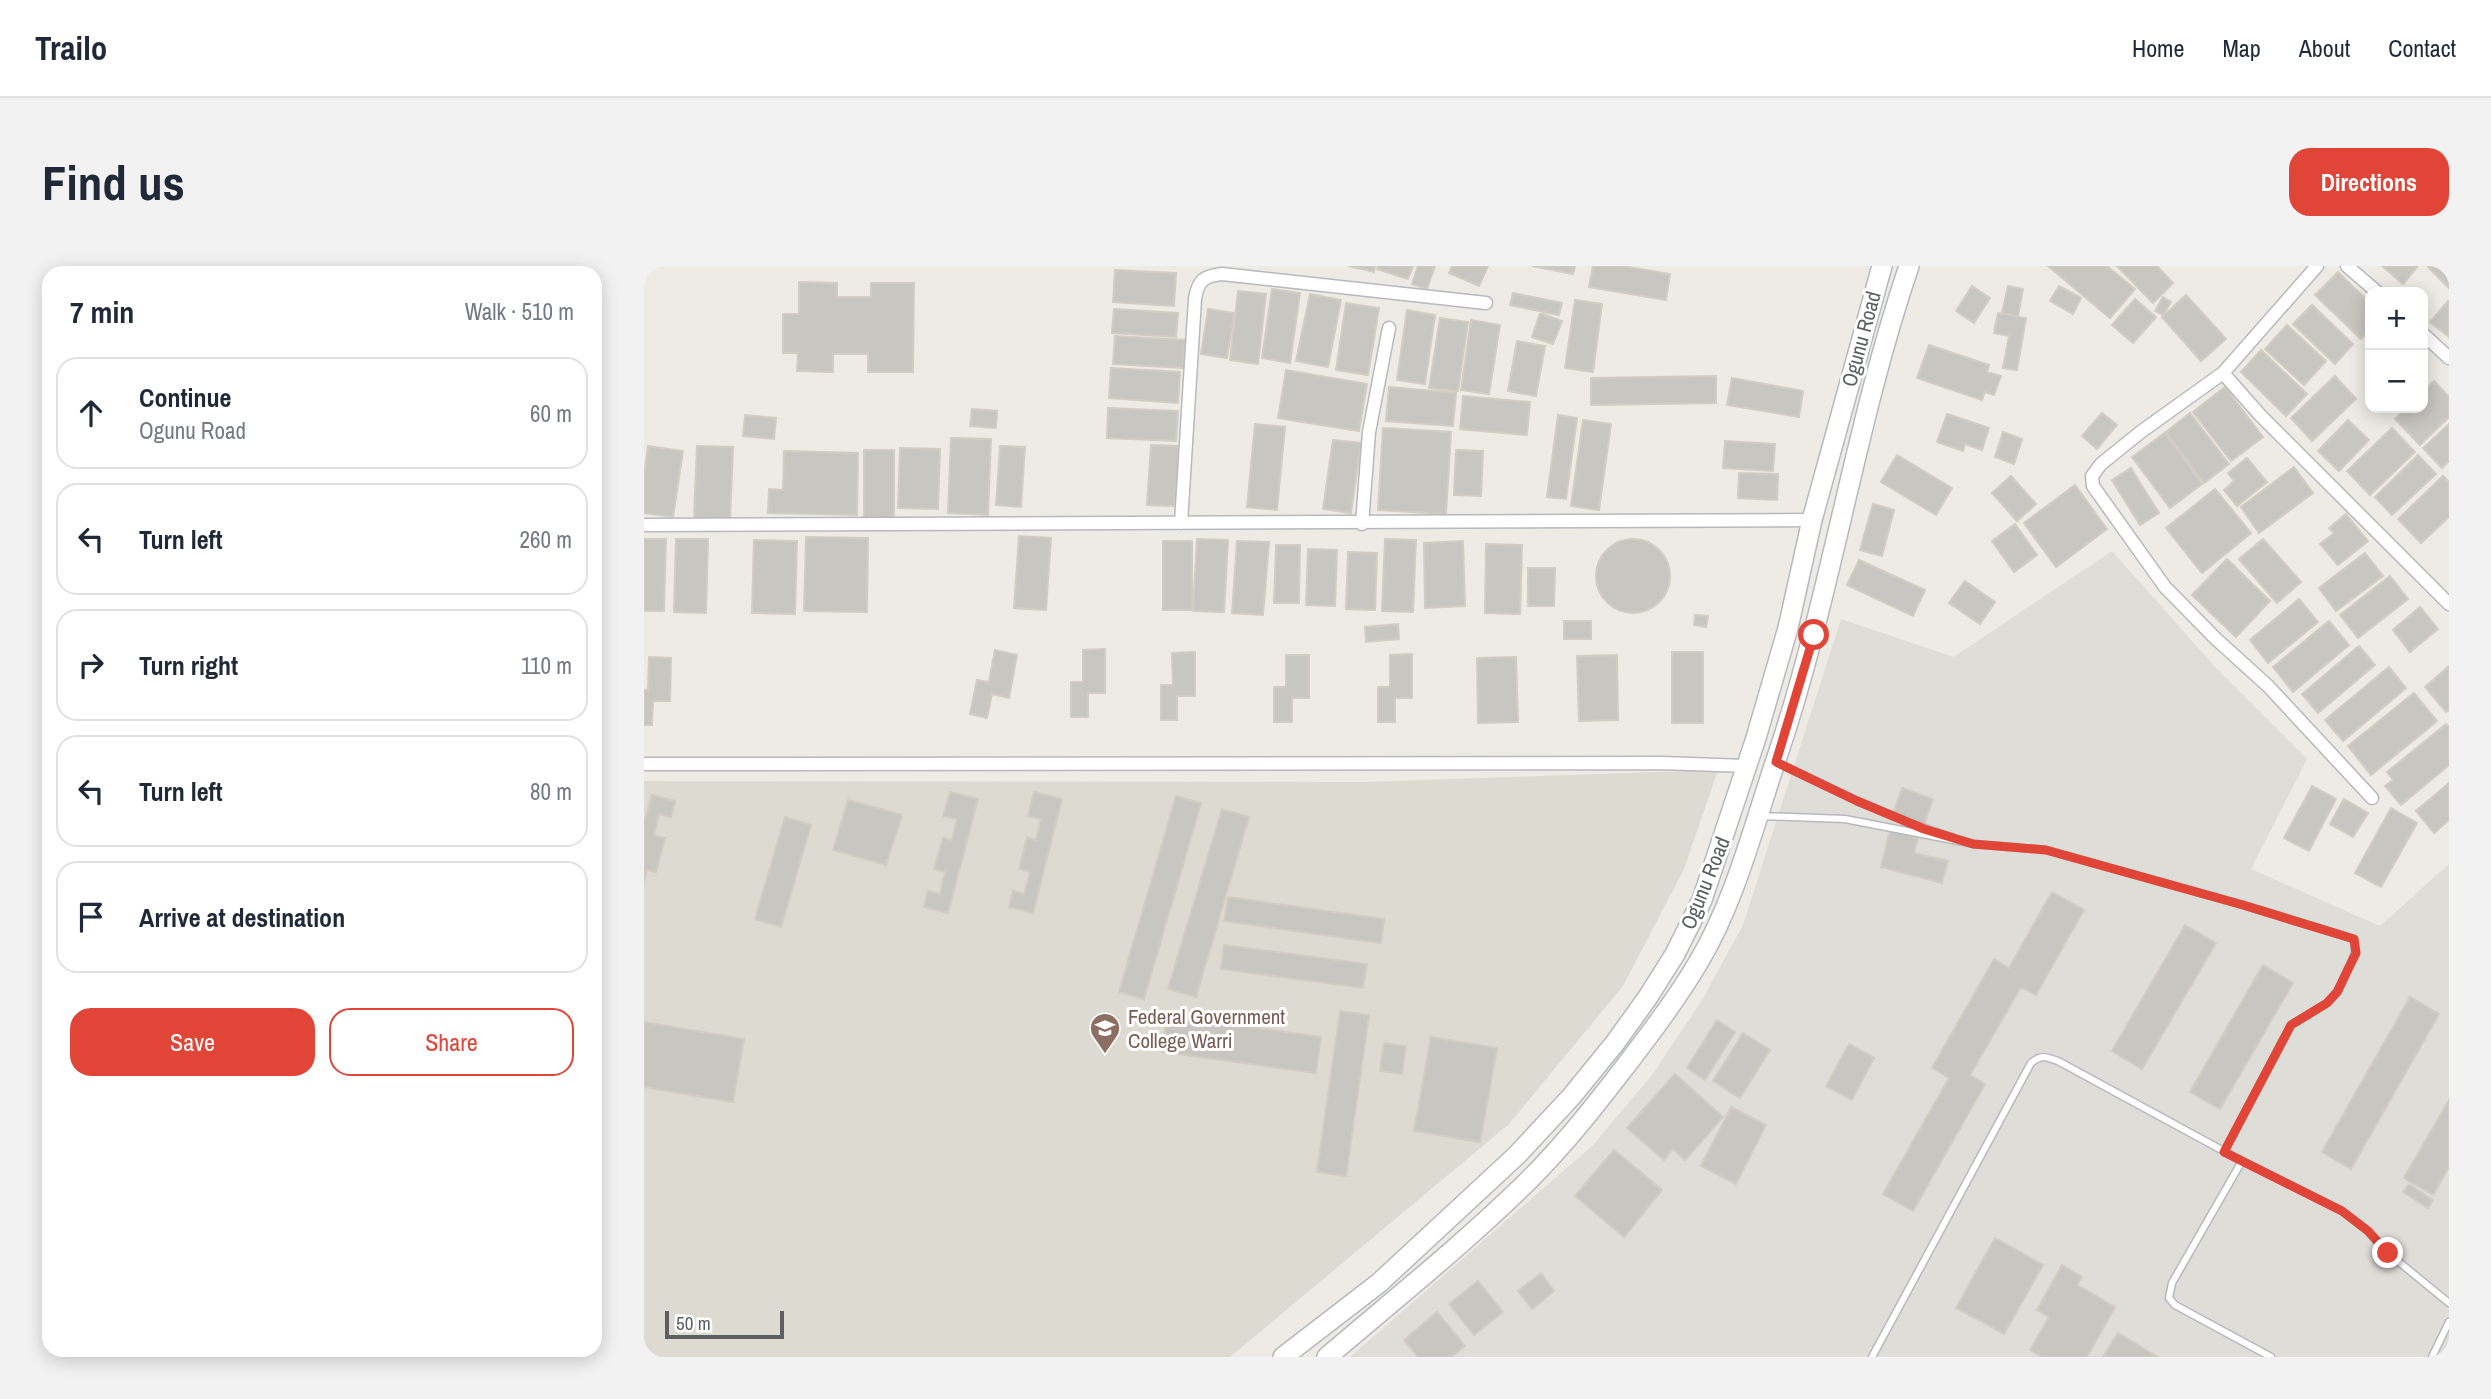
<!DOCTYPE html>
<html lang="en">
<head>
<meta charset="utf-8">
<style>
  body { margin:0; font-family:"Archivo Narrow",sans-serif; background:#f2f2f3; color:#1f2937 }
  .controls { position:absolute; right:21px; top:21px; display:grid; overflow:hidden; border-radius:14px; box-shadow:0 4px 18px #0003 }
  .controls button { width:63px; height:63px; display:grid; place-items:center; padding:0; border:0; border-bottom:2px solid #e0e1e3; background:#fff; color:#1f2937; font:35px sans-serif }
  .scale { position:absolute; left:21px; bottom:18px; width:119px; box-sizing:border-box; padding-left:7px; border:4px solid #5b5f63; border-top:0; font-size:19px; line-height:24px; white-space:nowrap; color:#5b5f63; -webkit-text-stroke:5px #fff; paint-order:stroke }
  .stop { position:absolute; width:21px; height:21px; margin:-16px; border:5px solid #e04537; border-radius:50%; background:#fff }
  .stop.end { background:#e04537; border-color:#fff; box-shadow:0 2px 7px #0008 }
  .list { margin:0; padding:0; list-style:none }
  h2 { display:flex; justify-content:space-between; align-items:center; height:91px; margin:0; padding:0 28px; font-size:30px }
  h2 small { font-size:23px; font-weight:400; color:#747a83 }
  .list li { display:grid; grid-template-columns:46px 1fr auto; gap:21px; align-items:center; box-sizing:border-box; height:112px; margin:0 14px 14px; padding:0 14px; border:2px solid #e0e1e3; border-radius:21px }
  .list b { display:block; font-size:26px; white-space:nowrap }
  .list p { margin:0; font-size:23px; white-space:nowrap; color:#747a83 }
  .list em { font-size:23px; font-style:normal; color:#747a83 }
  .actions { display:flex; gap:14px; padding:21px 28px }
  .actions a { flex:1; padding:16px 0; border:2px solid #e04537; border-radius:21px; text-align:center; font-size:24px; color:#e04537 }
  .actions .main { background:#e04537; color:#fff }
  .icon { flex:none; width:38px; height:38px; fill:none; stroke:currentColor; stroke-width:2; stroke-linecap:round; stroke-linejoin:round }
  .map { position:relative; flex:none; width:1805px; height:1091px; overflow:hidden; border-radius:21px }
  header { display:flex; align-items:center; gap:42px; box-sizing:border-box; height:98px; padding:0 35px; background:#fff; border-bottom:2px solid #e0e1e3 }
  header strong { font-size:33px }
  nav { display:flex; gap:38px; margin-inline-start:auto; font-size:24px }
  .intro { display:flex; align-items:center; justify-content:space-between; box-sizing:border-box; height:168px; padding:0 42px }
  h1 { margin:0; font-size:49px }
  .button { padding:18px 32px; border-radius:21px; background:#e04537; color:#fff; font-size:24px; font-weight:700 }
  main { display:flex; gap:42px; padding:0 42px }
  aside { flex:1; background:#fff; border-radius:21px; box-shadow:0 4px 18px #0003 }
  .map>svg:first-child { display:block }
  .industrial { fill:#dfddd8 }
  .education { fill:#dddad1 }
  .building { fill:#c8c6c0; stroke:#d2cdc2; stroke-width:2 }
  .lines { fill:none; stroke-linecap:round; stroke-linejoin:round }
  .lane-casing { stroke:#b6b9bd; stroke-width:9 }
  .street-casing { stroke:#b6b9bd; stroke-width:15 }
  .secondary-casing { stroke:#b5b8bd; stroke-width:22 }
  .lane { stroke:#fff; stroke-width:6 }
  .street { stroke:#fff; stroke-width:12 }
  .secondary { stroke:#fff; stroke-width:19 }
  .route { stroke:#e04537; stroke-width:9 }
  .labels { text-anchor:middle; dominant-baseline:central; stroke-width:6; stroke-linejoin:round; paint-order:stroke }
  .street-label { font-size:21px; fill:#5b5f63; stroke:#fff }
  .education-label { font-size:21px; fill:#785e54; stroke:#fff; text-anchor:start }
</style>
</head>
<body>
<header>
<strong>Trailo</strong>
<nav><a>Home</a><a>Map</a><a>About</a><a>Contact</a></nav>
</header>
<div class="intro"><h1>Find us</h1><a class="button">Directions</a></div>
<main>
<aside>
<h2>7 min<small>Walk · 510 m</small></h2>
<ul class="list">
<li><svg class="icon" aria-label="ahead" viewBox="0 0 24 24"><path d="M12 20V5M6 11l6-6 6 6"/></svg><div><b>Continue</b><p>Ogunu Road</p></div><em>60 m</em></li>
<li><svg class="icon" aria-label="left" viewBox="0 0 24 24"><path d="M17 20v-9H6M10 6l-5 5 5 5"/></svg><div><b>Turn left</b></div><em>260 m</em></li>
<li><svg class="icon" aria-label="right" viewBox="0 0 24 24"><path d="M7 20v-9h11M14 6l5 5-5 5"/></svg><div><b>Turn right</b></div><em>110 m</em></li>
<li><svg class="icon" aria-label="left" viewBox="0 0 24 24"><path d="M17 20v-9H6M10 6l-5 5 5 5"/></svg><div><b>Turn left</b></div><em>80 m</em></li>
<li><svg class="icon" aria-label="arrive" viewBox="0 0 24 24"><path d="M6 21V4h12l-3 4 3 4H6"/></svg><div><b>Arrive at destination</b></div></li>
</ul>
<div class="actions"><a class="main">Save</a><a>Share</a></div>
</aside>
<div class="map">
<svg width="1805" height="1091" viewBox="0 0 1805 1091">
  <rect width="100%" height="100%" fill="#edebe3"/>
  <path class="industrial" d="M1468,285L1572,402L1663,493L1607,603L1736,660L1805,598V1091H706L949,879L1008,809L1057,736L1099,659L1197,353L1310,391Z"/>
  <path class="education" d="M1074,504L1040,603L979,720L865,858L586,1091H0V515L720,516Z"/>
  <path class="building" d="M705,0H731L730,6Z
    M734,0H769L764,13L733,3Z
    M774,0H791L783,23L768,18Z
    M808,0H844L835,20L805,7Z
    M888,0H931L929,8Z
    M949,0H978L1026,8L1022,34L945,21Z
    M1404,0H1463L1491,23L1466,52Z
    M1473,0H1513L1529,17L1509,37Z
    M1738,0H1774L1759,18Z
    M1785,0H1805V22L1784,1Z
    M471,4L532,7L530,40L469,36Z
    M1694,6L1726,37V63L1717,73L1671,29Z
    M155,16L193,17V31H227V17H270L269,106H224V88H189V106L153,105L154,87H139V48H155Z
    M1328,20L1346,32L1330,57L1312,45Z
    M1364,20L1379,23L1374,50L1358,47Z
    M1415,20L1437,32L1429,48L1406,35Z
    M628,23L656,27L646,97L618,92Z
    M594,25L622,28L614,98L586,94Z
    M869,27L918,37L915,49L866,39Z
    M666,28L697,34L684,101L652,95Z
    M1542,29L1582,73L1557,95L1518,51Z
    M1519,31L1527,36L1519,49L1511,45Z
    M1491,33L1512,51L1489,77L1468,59Z
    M931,34L958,38L949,106L921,102Z
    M1804,35L1805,36V71L1786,56Z
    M702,37L735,42L724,109L692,104Z
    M1668,39L1709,78L1691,98L1649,58Z
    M470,43L534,47L532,71L468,67Z
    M564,43L590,47L583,92L557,88Z
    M763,44L791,49L781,118L753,114Z
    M896,47L918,55L909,78L888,71Z
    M1354,47L1382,52L1373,104L1359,102L1365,70L1350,67Z
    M796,52L824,56L814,125L785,122Z
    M827,54L856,59L845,128L817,124Z
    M1643,59L1682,95L1660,119L1621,83Z
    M471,70L541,74L539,102L469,98Z
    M873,75L901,80L892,130L864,125Z
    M1285,79L1345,99L1343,106L1357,110L1350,129L1341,126L1338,134L1273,112Z
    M1617,84L1663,128L1642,150L1597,106Z
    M467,102L536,106L534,137L465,132Z
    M642,104L723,118L715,165L634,152Z
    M1072,110V137L947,139V112Z
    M1691,110L1712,133L1668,175L1647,152Z
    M1088,112L1159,125L1155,151L1083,139Z
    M1790,115L1805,131V151L1776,179L1751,153L1762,142H1779V126Z
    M745,121L812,127L809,160L742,155Z
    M1581,121L1619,171L1587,195L1549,146Z
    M819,130L886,136L883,169L816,163Z
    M464,142L534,145L532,175L463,172Z
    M328,143L353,145L352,162L326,160Z
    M1458,147L1473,159L1453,183L1438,170Z
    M1546,147L1585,198L1560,217L1522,166Z
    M1303,148L1345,162L1338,184L1321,178L1319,185L1293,176Z
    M101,149L132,152L130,173L99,170Z
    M914,149L933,152L922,233L903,231Z
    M939,154L967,158L955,244L927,240Z
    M1704,154L1725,174L1695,205L1674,185Z
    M611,158L641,161L633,244L603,241Z
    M1805,158V195L1798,202L1779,182Z
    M739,162L807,166L802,248L734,244Z
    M1748,162L1771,186L1726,229L1703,205Z
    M1359,166L1378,173L1370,198L1351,191Z
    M1521,167L1558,218L1526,242L1488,191Z
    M307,172L347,173L344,249L304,247Z
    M689,174L717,177L707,247L679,243Z
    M1081,175L1131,178L1129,205L1079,202Z
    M507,179L535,180L531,240L503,239Z
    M4,180L39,185L29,251L0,247V211Z
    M53,180L89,181L86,254L50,252Z
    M356,180L381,181L377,241L352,239Z
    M256,182L296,183L294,243L254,242Z
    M220,184H250V251L220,252Z
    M812,184L839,185L837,230L810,229Z
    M140,185L214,187L213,249L124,247L125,223L139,224Z
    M1253,189L1308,222L1292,249L1237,216Z
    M1774,189L1792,208L1748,249L1731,231Z
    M1603,192L1623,216L1593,240L1580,224L1590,215L1584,207Z
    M1650,201L1669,227L1615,267L1597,241Z
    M1487,202L1515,247L1496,259L1468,214Z
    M1095,207L1134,208L1133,234L1094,232Z
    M1367,210L1392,238L1373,255L1348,227Z
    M1799,210L1805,216V251L1777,277L1754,253Z
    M1431,219L1463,263L1412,301L1380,257Z
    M1571,223L1607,267L1558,307L1522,262Z
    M1229,238L1250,244L1238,290L1216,284Z
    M1702,248L1724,275L1694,299L1676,278L1690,267L1685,262Z
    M1371,258L1393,289L1370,306L1348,275Z
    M375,270L407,272L402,344L370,342Z
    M162,271L224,272L223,346L160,345Z
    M0,273H22L20,345H0Z
    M32,273H64L62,347L30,346Z
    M553,273L584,274L580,346L549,345Z
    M741,273L772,274L769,346L738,345Z
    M1619,273L1657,316L1633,337L1595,293Z
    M952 310a37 37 0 1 1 74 0a37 37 0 1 1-74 0Z
    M110,274L153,275L151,348L108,347Z
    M519,275H548V344H519Z
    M593,275L625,276L619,349L588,347Z
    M819,275L821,340L781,342L780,277Z
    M842,278L878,279L876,348L841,347Z
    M632,279H656L655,337H630Z
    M664,283L693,284L691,340L662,339Z
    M704,286L733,287L731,344L702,343Z
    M1721,287L1739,310L1692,345L1675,322Z
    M1583,293L1626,335L1592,371L1548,329Z
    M1215,294L1281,324L1269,350L1203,319Z
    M884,302H911L910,340H884Z
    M1746,310L1764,333L1714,372L1696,349Z
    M1321,315L1351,336L1336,358L1305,337Z
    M1655,333L1674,356L1624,397L1606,374Z
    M1776,341L1794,363L1766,386L1749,364Z
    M1051,349L1064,350L1062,361L1050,359Z
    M920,355H947V373H920Z
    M1685,355L1705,379L1649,426L1629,401Z
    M754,358L755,373L722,376L721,361Z
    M1715,380L1731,399L1674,447L1658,428Z
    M461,383V427H444V451H427V416H439V384Z
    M351,384L373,389L365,432L348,428L343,452L326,448L333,414L345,416Z
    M551,386V430H533V454H517V419H529L528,387Z
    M1028,386H1059V457H1028Z
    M768,388V432H751V456H734V421H746V389Z
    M642,389H665V432H648V456H630V421H642Z
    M973,389L974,454L935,455L933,390Z
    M5,391L27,392L26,435H9L8,459H0V424H4Z
    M872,391L874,456L834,457L833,392Z
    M1805,400V444L1802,446L1781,421Z
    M1745,401L1762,422L1699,475L1681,454Z
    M1770,427L1793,455L1727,509L1704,480Z
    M1802,458L1805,461V499L1757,539L1741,520L1749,514L1743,506Z
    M1805,517V554L1790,567L1772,545Z
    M1668,520L1692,533L1665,585L1640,572Z
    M1258,522L1289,533L1280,559L1249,548Z
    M306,526L334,533L304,647L280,641L284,625L296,628L301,606L290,603L299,572L308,574L313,553L299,550Z
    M390,526L418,533L389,647L365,641L369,625L380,628L386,606L375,603L383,571L392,574L397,553L384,550Z
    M8,529L31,535L27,551L15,548L10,569L21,572L12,606L3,604L0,616V557Z
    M532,530L557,537L500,733L475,726Z
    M1700,533L1724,547L1709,571L1686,558Z
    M204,534L258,549L242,599L189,584Z
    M1747,542L1773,557L1737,621L1711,607Z
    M578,543L605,551L552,731L524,723Z
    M141,551L167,559L137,661L111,653Z
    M1246,564L1274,572L1270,587L1304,595L1298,617L1237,601Z
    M1408,626L1440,644L1392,729L1377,721L1326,809L1341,818L1269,945L1239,928L1305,812L1288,802L1350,693L1365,702Z
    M584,631L740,653L737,677L580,655Z
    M1541,659L1572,677L1498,803L1468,785Z
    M580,679L723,698L719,722L577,703Z
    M1619,699L1649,717L1576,843L1546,826Z
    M1766,731L1795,748L1707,903L1678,886Z
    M696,745L725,749L702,910L673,906Z
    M523,749L677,771L672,807L518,786Z
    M1073,754L1091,766L1061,814L1043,802Z
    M0,756L100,773L89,836L0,821Z
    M1099,767L1126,784L1096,832L1069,815Z
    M787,771L853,782L836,876L770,865Z
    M740,777L762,780L758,808L736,805Z
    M1205,778L1230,792L1208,834L1182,820Z
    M1031,808L1079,851L1041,894L1029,883L1020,894L983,862Z
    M1805,834V901L1789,929L1760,912Z
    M1087,841L1122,859L1092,918L1057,900Z
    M970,884L1018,924L980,971L931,930Z
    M1765,918L1789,934L1784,942L1759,926Z
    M1351,972L1399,999L1360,1068L1312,1042Z
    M1418,999L1438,1011L1433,1019L1471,1041L1443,1091H1398L1386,1084L1405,1051L1393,1044Z
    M897,1007L910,1025L888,1043L874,1025Z
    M834,1015L859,1046L830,1069L805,1038Z
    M793,1046L821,1080L807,1091H774L760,1074Z
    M1474,1067L1514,1091H1459Z"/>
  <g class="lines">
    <g class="lane-casing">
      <path id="lane" d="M1134,497C1191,525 1247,552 1308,571
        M1117,550L1201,553L1330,578L1402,584L1599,639L1710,673L1711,687L1694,726L1683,737L1647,759L1580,886
        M1598,895L1528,1017L1525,1032L1531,1039L1627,1091
        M1228,1091L1387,797C1397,788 1402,791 1414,795L1598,895L1698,945L1724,965L1744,987L1805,1037
        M1788,1091L1805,1056"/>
    </g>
    <g class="street-casing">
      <path id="street" d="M1673,0L1579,107L1498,165L1457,198L1448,210L1449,220L1521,321L1571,372L1624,420L1728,532
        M1703,0L1733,26
        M1779,68L1805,92
        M1579,107L1616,149L1805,338
        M537,257L551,33C554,14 560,10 578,8L842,37
        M718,258L725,166L745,62
        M0,259C390,260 779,257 1168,254
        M0,498L1018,497L1102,500"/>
    </g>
    <g class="secondary-casing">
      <path id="secondary" d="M639,1091L735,1017L873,889L927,831L971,777L1004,731L1031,688L1058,634L1112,472L1144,362L1168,254L1238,0
        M683,1091C751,1033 821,977 885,914C920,879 950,841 980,802C1006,768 1032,734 1054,697C1091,635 1109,562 1132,494C1187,332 1210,162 1265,0"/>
    </g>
    <use href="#lane" class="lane"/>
    <use href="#street" class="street"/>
    <use href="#secondary" class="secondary"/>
  </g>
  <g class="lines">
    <path class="route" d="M1170,369L1132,496L1213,535L1280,563L1329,578L1402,584L1599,639L1710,673L1712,687L1693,726L1683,737L1647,759L1580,886L1698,945L1724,965L1744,987"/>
  </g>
  <defs>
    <g id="university-pin" transform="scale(1.575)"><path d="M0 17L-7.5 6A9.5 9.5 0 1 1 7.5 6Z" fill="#8d6e63" stroke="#fff"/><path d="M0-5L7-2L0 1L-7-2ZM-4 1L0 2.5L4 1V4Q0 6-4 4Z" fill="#fff"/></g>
  </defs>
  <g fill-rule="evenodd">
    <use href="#university-pin" x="461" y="762"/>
  </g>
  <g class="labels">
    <g class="street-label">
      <text transform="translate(1217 73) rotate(-75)">Ogunu Road</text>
      <text transform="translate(1061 617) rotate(-68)">Ogunu Road</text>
    </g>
    <g class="education-label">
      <text x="484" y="750">Federal Government<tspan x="484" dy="24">College Warri</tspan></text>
    </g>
  </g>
</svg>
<div class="controls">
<button>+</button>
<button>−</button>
</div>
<div class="scale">50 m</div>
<div class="stop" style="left:1170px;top:369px"></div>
<div class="stop end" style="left:1744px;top:987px"></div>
</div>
</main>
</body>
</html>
